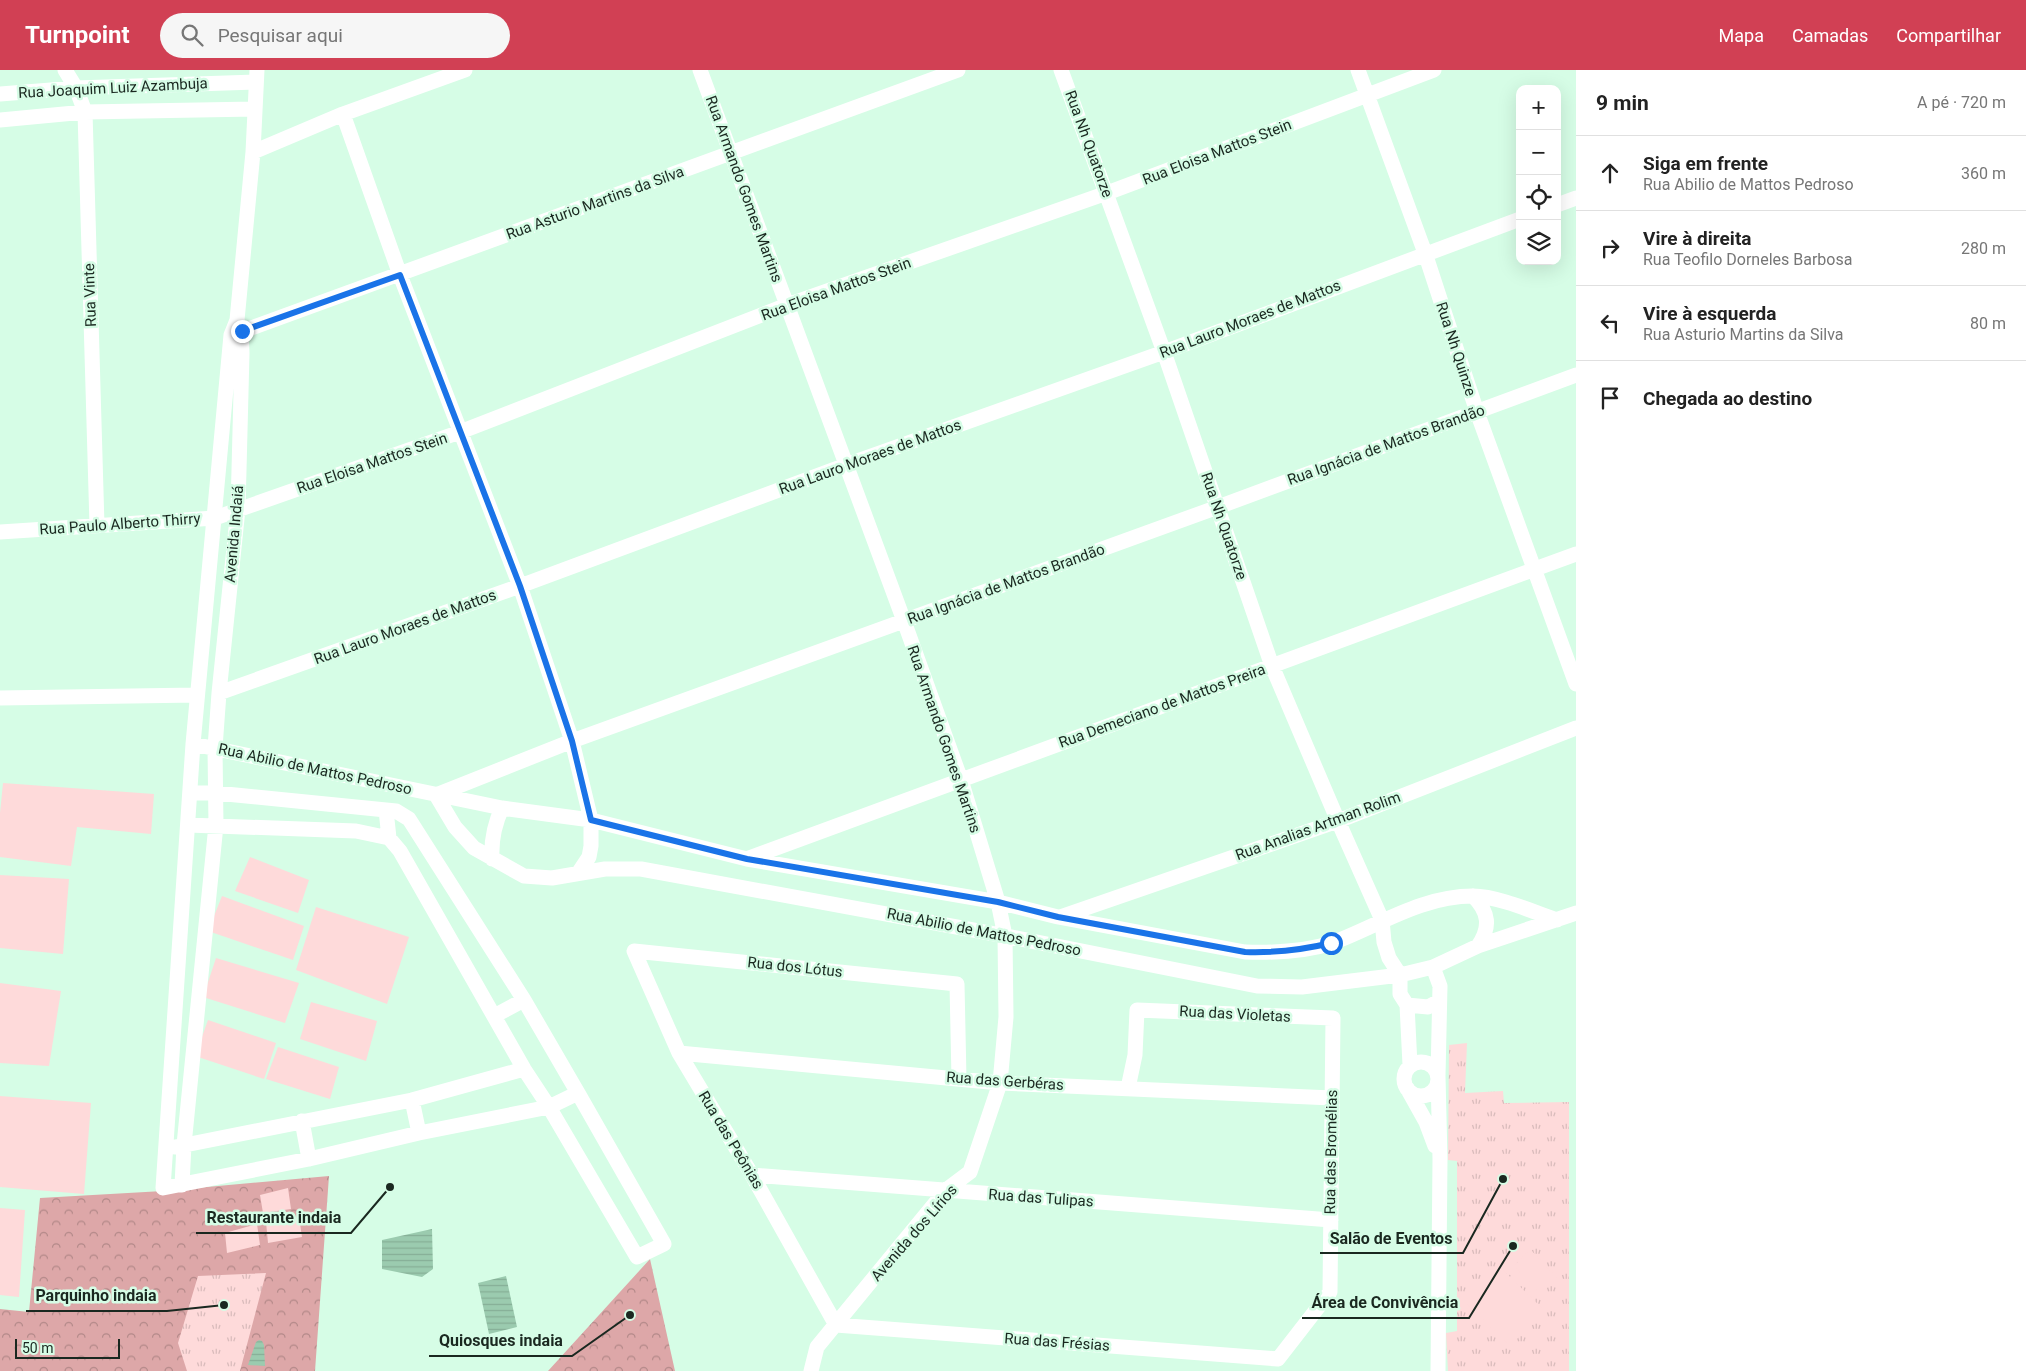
<!DOCTYPE html>
<html lang="pt">
<head>
<meta charset="utf-8">
<style>
  body { margin:0; font-family:Roboto,sans-serif; background:#f6f6f6; color:#222 }
  .controls { position:absolute; right:15px; top:15px; display:grid; overflow:hidden; border-radius:10px; box-shadow:0 5px 20px #0002 }
  .controls button { width:45px; height:45px; display:grid; place-items:center; padding:0; border:0; border-bottom:1px solid #e0e0e0; background:#fff; color:#222; font:25px sans-serif }
  .scale { position:absolute; left:15px; bottom:12px; width:105px; box-sizing:border-box; padding-left:5px; border:2px solid #1a2820; border-top:0; font-size:14px; line-height:18px; white-space:nowrap; color:#1a2820; -webkit-text-stroke:4px #d6fde6; paint-order:stroke }
  .stop { position:absolute; width:15px; height:15px; margin:-11px; border:4px solid #1a73e8; border-radius:50%; background:#fff }
  .stop.end { background:#1a73e8; border-color:#fff; box-shadow:0 1px 5px #0008 }
  .list { margin:0; padding:0; list-style:none }
  h2 { display:flex; justify-content:space-between; align-items:center; height:65px; margin:0; padding:0 20px; font-size:21px }
  h2 small { font-size:16px; font-weight:400; color:#767676 }
  .list li { display:grid; grid-template-columns:32px 1fr auto; gap:15px; align-items:center; box-sizing:border-box; height:75px; padding:0 20px; border-top:1px solid #e0e0e0 }
  .list b { display:block; font-size:19px; white-space:nowrap }
  .list p { margin:0; font-size:16px; white-space:nowrap; color:#767676 }
  .list em { font-size:16px; font-style:normal; color:#767676 }
  .icon { flex:none; width:28px; height:28px; fill:none; stroke:currentColor; stroke-width:2; stroke-linecap:round; stroke-linejoin:round }
  .map { position:relative; flex:none; width:1576px; height:1301px; overflow:hidden }
  header { display:flex; align-items:center; gap:30px; box-sizing:border-box; height:70px; padding:0 25px; background:#d14054; color:#fff }
  header strong { font-size:24px }
  nav { display:flex; gap:28px; margin-inline-start:auto; font-size:18px }
  .search { width:350px; height:45px; background:#f6f6f6; display:flex; align-items:center; gap:12px; box-sizing:border-box; padding:0 18px; border-radius:28px; color:#767676; font-size:19px }
  main { display:flex }
  aside { flex:1; background:#fff }
  .map>svg:first-child { display:block }
  .forest { fill:url(#forest-crowns) }
  .park { fill:url(#park-tufts) }
  .garden { fill:#fedada }
  .water { fill:url(#water-rules) }
  .lines { fill:none; stroke-linecap:round; stroke-linejoin:round }
  .minor { stroke:#fff; stroke-width:15 }
  .route { stroke:#1a73e8; stroke-width:6 }
  .labels { text-anchor:middle; dominant-baseline:central; stroke-width:5; stroke-linejoin:round; paint-order:stroke }
  .street-label { font-size:15px; fill:#1a2820; stroke:#d6fde6 }
  .leader { fill:none; stroke:#1a2820; stroke-width:2 }
  .callout-dot { fill:#1a2820; stroke:#d6fde6; stroke-width:2 }
  .callout-label { font-size:16px; text-anchor:middle; font-weight:bold; fill:#1a2820; stroke:#d6fde6; stroke-width:5; stroke-linejoin:round; paint-order:stroke }
</style>
</head>
<body>
<header>
<strong>Turnpoint</strong>
<div class="search"><svg class="icon" aria-label="search" viewBox="0 0 24 24"><circle cx="10" cy="10" r="6"/><path d="M15 15l6 6"/></svg>Pesquisar aqui</div>
<nav><a>Mapa</a><a>Camadas</a><a>Compartilhar</a></nav>
</header>
<main>
<div class="map">
<svg width="1576" height="1301" viewBox="0 0 1576 1301">
  <defs>
    <pattern id="forest-crowns" width="20" height="18" patternUnits="userSpaceOnUse" patternTransform="scale(1.25)"><rect width="20" height="18" fill="#dda7a8"/><path d="M2 6a3 3 0 1 1 6 0M12 15a3 3 0 1 1 6 0" fill="none" stroke="#b28888"/></pattern>
    <pattern id="park-tufts" width="24" height="20" patternUnits="userSpaceOnUse" patternTransform="scale(1.25)"><rect width="24" height="20" fill="#fedada"/><path d="M3 7l-1-3M5 7V3M7 7l1-3M15 17l-1-3M17 17v-4M19 17l1-3" fill="none" stroke="#d9bbbb"/></pattern>
    <pattern id="water-rules" width="6" height="5" patternUnits="userSpaceOnUse" patternTransform="scale(1.25)"><rect width="6" height="5" fill="#9bcbaf"/><path d="M0 2.5h6" fill="none" stroke="#85ae96"/></pattern>
  </defs>
  <rect width="100%" height="100%" fill="#d6fde6"/>
  <path class="forest" d="M329,1106L315,1301H0V1239L29,1242L40,1128L163,1121Z
    M650,1189L675,1301H548Z"/>
  <path class="park" d="M1467,973L1465,1023L1503,1021L1504,1033L1569,1032V1301H1448L1446,1263L1457,1261V1091L1448,1090L1449,975Z
    M266,1203L240,1301H187L178,1273L198,1206Z"/>
  <path class="garden" d="M3,713L154,724L151,764L77,757L71,796L0,787V743Z
    M250,787L309,810L298,843L235,821Z
    M0,805L69,809L63,884L0,878Z
    M222,826L304,856L293,890L208,861Z
    M316,837L409,867L387,934L296,900Z
    M216,888L299,913L285,953L203,927Z
    M0,913L61,921L49,996L0,993Z
    M311,932L377,951L366,991L300,969Z
    M208,950L276,973L264,1009L195,986Z
    M278,977L339,997L330,1029L266,1009Z
    M0,1026L91,1033L84,1124L0,1117Z
    M288,1118L291,1139L263,1143L260,1125Z
    M0,1138L25,1140L19,1227L0,1225Z
    M299,1147L302,1167L268,1173L266,1152Z
    M257,1154L260,1175L227,1183L225,1163Z
    M1530,1179L1557,1208L1541,1224L1514,1196Z
    M1499,1196L1545,1241L1510,1276L1464,1231Z"/>
  <path class="water" d="M432,1159L433,1199L422,1207L382,1199V1170Z
    M506,1206L517,1257L489,1264L478,1213Z
    M259,1270L262,1271L264,1275L265,1296L248,1295L256,1272Z"/>
  <g class="lines">
    <path class="minor" d="M65,0L76,18L85,42L97,456
      M257,0L253,82L237,250L231,265L193,674L163,1118L309,1089L419,1063L549,1037L637,1187L664,1174L578,1023
      M700,0L904,551L961,710L998,832L1005,866L1006,947L1000,1013L970,1102L946,1120L817,1277L811,1301
      M1061,0L1164,282L1272,596L1338,751L1382,850L1384,872L1389,888L1400,905V924L1407,935L1410,995
      M1358,0L1425,183L1477,342L1576,614
      M0,24L76,18L256,12
      M343,44L400,205L520,516L572,671L591,750V776L589,787L579,802
      M0,50L85,42L255,39
      M253,82L343,44L465,0
      M1557,135L1576,128
      M232,265L958,0
      M0,462L215,448L460,362L787,235L1107,123L1434,0
      M219,623L520,516L846,395L1164,282L1520,149
      M0,628L197,625
      M193,674L502,738L591,750L747,789L998,832L1058,847L1245,882C1274,883 1304,882 1332,873C1378,856 1421,826 1473,826C1497,826 1534,842 1557,850
      M436,725L572,671L1218,437L1576,305
      M436,725L455,757L474,778L524,806L552,808L605,799H641L1011,867L1257,916L1302,917L1400,905L1433,897L1478,876L1576,843
      M386,740L389,768
      M188,755L356,761L389,768L400,781L524,999L549,1037L578,1023L524,930L409,749L396,741L216,723H191
      M749,788L1576,484
      M492,789C491,770 494,755 502,738
      M1473,826C1489,842 1491,857 1478,876
      M1060,847L1338,751L1576,658
      M1433,897L1440,916L1438,1006L1440,1089L1438,1301
      M1407,935L1428,937L1439,931
      M494,946L524,930
      M679,983L1000,1013L1332,1028
      M1404 1009a17 17 0 1 1 34 0a17 17 0 1 1-34 0Z
      M959,1009L957,914L634,881L679,983L752,1105L836,1255L1278,1289
      M1128,1018L1135,985L1137,940L1333,948L1330,1222L1278,1289
      M1407,1018L1426,1052L1435,1076
      M412,1030L419,1063
      M302,1051L309,1089
      M175,1077L412,1030L524,999
      M752,1105L1331,1150
      M182,1115L184,1075L216,755L215,678L219,623L238,439L242,283L241,261L237,250"/>
  </g>
  <g class="lines">
    <path class="route" d="M242,261L400,205L520,516L572,671L591,750L747,789L998,832L1058,847L1245,882C1275,883 1302,880 1331,873"/>
  </g>
  <g class="labels">
    <g class="street-label">
      <text transform="translate(113 18) rotate(-3)">Rua Joaquim Luiz Azambuja</text>
      <text transform="translate(1089 74) rotate(70)">Rua Nh Quatorze</text>
      <text transform="translate(1217 82) rotate(-21)">Rua Eloisa Mattos Stein</text>
      <text transform="translate(744 119) rotate(70)">Rua Armando Gomes Martins</text>
      <text transform="translate(595 133) rotate(-20)">Rua Asturio Martins da Silva</text>
      <text transform="translate(836 219) rotate(-20)">Rua Eloisa Mattos Stein</text>
      <text transform="translate(90 225) rotate(-92)">Rua Vinte</text>
      <text transform="translate(1250 249) rotate(-21)">Rua Lauro Moraes de Mattos</text>
      <text transform="translate(1456 279) rotate(72)">Rua Nh Quinze</text>
      <text transform="translate(1386 375) rotate(-20)">Rua Ignácia de Mattos Brandão</text>
      <text transform="translate(870 387) rotate(-20)">Rua Lauro Moraes de Mattos</text>
      <text transform="translate(372 393) rotate(-19)">Rua Eloisa Mattos Stein</text>
      <text transform="translate(120 454) rotate(-4)">Rua Paulo Alberto Thirry</text>
      <text transform="translate(1224 456) rotate(71)">Rua Nh Quatorze</text>
      <text transform="translate(234 464) rotate(-85)">Avenida Indaiá</text>
      <text transform="translate(1006 514) rotate(-20)">Rua Ignácia de Mattos Brandão</text>
      <text transform="translate(405 557) rotate(-20)">Rua Lauro Moraes de Mattos</text>
      <text transform="translate(1162 636) rotate(-20)">Rua Demeciano de Mattos Preira</text>
      <text transform="translate(944 669) rotate(71)">Rua Armando Gomes Martins</text>
      <text transform="translate(315 699) rotate(12)">Rua Abilio de Mattos Pedroso</text>
      <text transform="translate(1318 756) rotate(-20)">Rua Analias Artman Rolim</text>
      <text transform="translate(984 862) rotate(11)">Rua Abilio de Mattos Pedroso</text>
      <text transform="translate(795 897) rotate(6)">Rua dos Lótus</text>
      <text transform="translate(1235 944) rotate(3)">Rua das Violetas</text>
      <text transform="translate(1005 1011) rotate(4)">Rua das Gerbéras</text>
      <text transform="translate(731 1070) rotate(59)">Rua das Peônias</text>
      <text transform="translate(1331 1082) rotate(-89)">Rua das Bromélias</text>
      <text transform="translate(1041 1128) rotate(4)">Rua das Tulipas</text>
      <text transform="translate(914 1163) rotate(-49)">Avenida dos Lírios</text>
      <text transform="translate(1057 1272) rotate(4)">Rua das Frésias</text>
    </g>
  </g>
  <path class="leader" d="M390 1117L351 1163H196M1503 1109L1463 1183H1320M224 1235L167 1241H26M1513 1176L1469 1248H1302M630 1245L572 1286H429"/>
  <g class="callout-dot">
    <circle cx="390" cy="1117" r="5"/>
    <circle cx="1503" cy="1109" r="5"/>
    <circle cx="224" cy="1235" r="5"/>
    <circle cx="1513" cy="1176" r="5"/>
    <circle cx="630" cy="1245" r="5"/>
  </g>
  <g class="callout-label">
    <text x="274" y="1153">Restaurante indaia</text>
    <text x="1391" y="1174">Salão de Eventos</text>
    <text x="96" y="1231">Parquinho indaia</text>
    <text x="1385" y="1238">Área de Convivência</text>
    <text x="501" y="1276">Quiosques indaia</text>
  </g>
</svg>
<div class="controls">
<button>+</button>
<button>−</button>
<button><svg class="icon" aria-label="locate" viewBox="0 0 24 24"><circle cx="12" cy="12" r="6"/><path d="M12 2v4M12 18v4M2 12h4M18 12h4"/></svg></button>
<button><svg class="icon" aria-label="layers" viewBox="0 0 24 24"><path d="M12 4l9 5-9 5-9-5zM3 14l9 5 9-5"/></svg></button>
</div>
<div class="scale">50 m</div>
<div class="stop" style="left:1331px;top:873px"></div>
<div class="stop end" style="left:242px;top:261px"></div>
</div>
<aside>
<h2>9 min<small>A pé · 720 m</small></h2>
<ul class="list">
<li><svg class="icon" aria-label="ahead" viewBox="0 0 24 24"><path d="M12 20V5M6 11l6-6 6 6"/></svg><div><b>Siga em frente</b><p>Rua Abilio de Mattos Pedroso</p></div><em>360 m</em></li>
<li><svg class="icon" aria-label="right" viewBox="0 0 24 24"><path d="M7 20v-9h11M14 6l5 5-5 5"/></svg><div><b>Vire à direita</b><p>Rua Teofilo Dorneles Barbosa</p></div><em>280 m</em></li>
<li><svg class="icon" aria-label="left" viewBox="0 0 24 24"><path d="M17 20v-9H6M10 6l-5 5 5 5"/></svg><div><b>Vire à esquerda</b><p>Rua Asturio Martins da Silva</p></div><em>80 m</em></li>
<li><svg class="icon" aria-label="arrive" viewBox="0 0 24 24"><path d="M6 21V4h12l-3 4 3 4H6"/></svg><div><b>Chegada ao destino</b></div></li>
</ul>
</aside>
</main>
</body>
</html>
